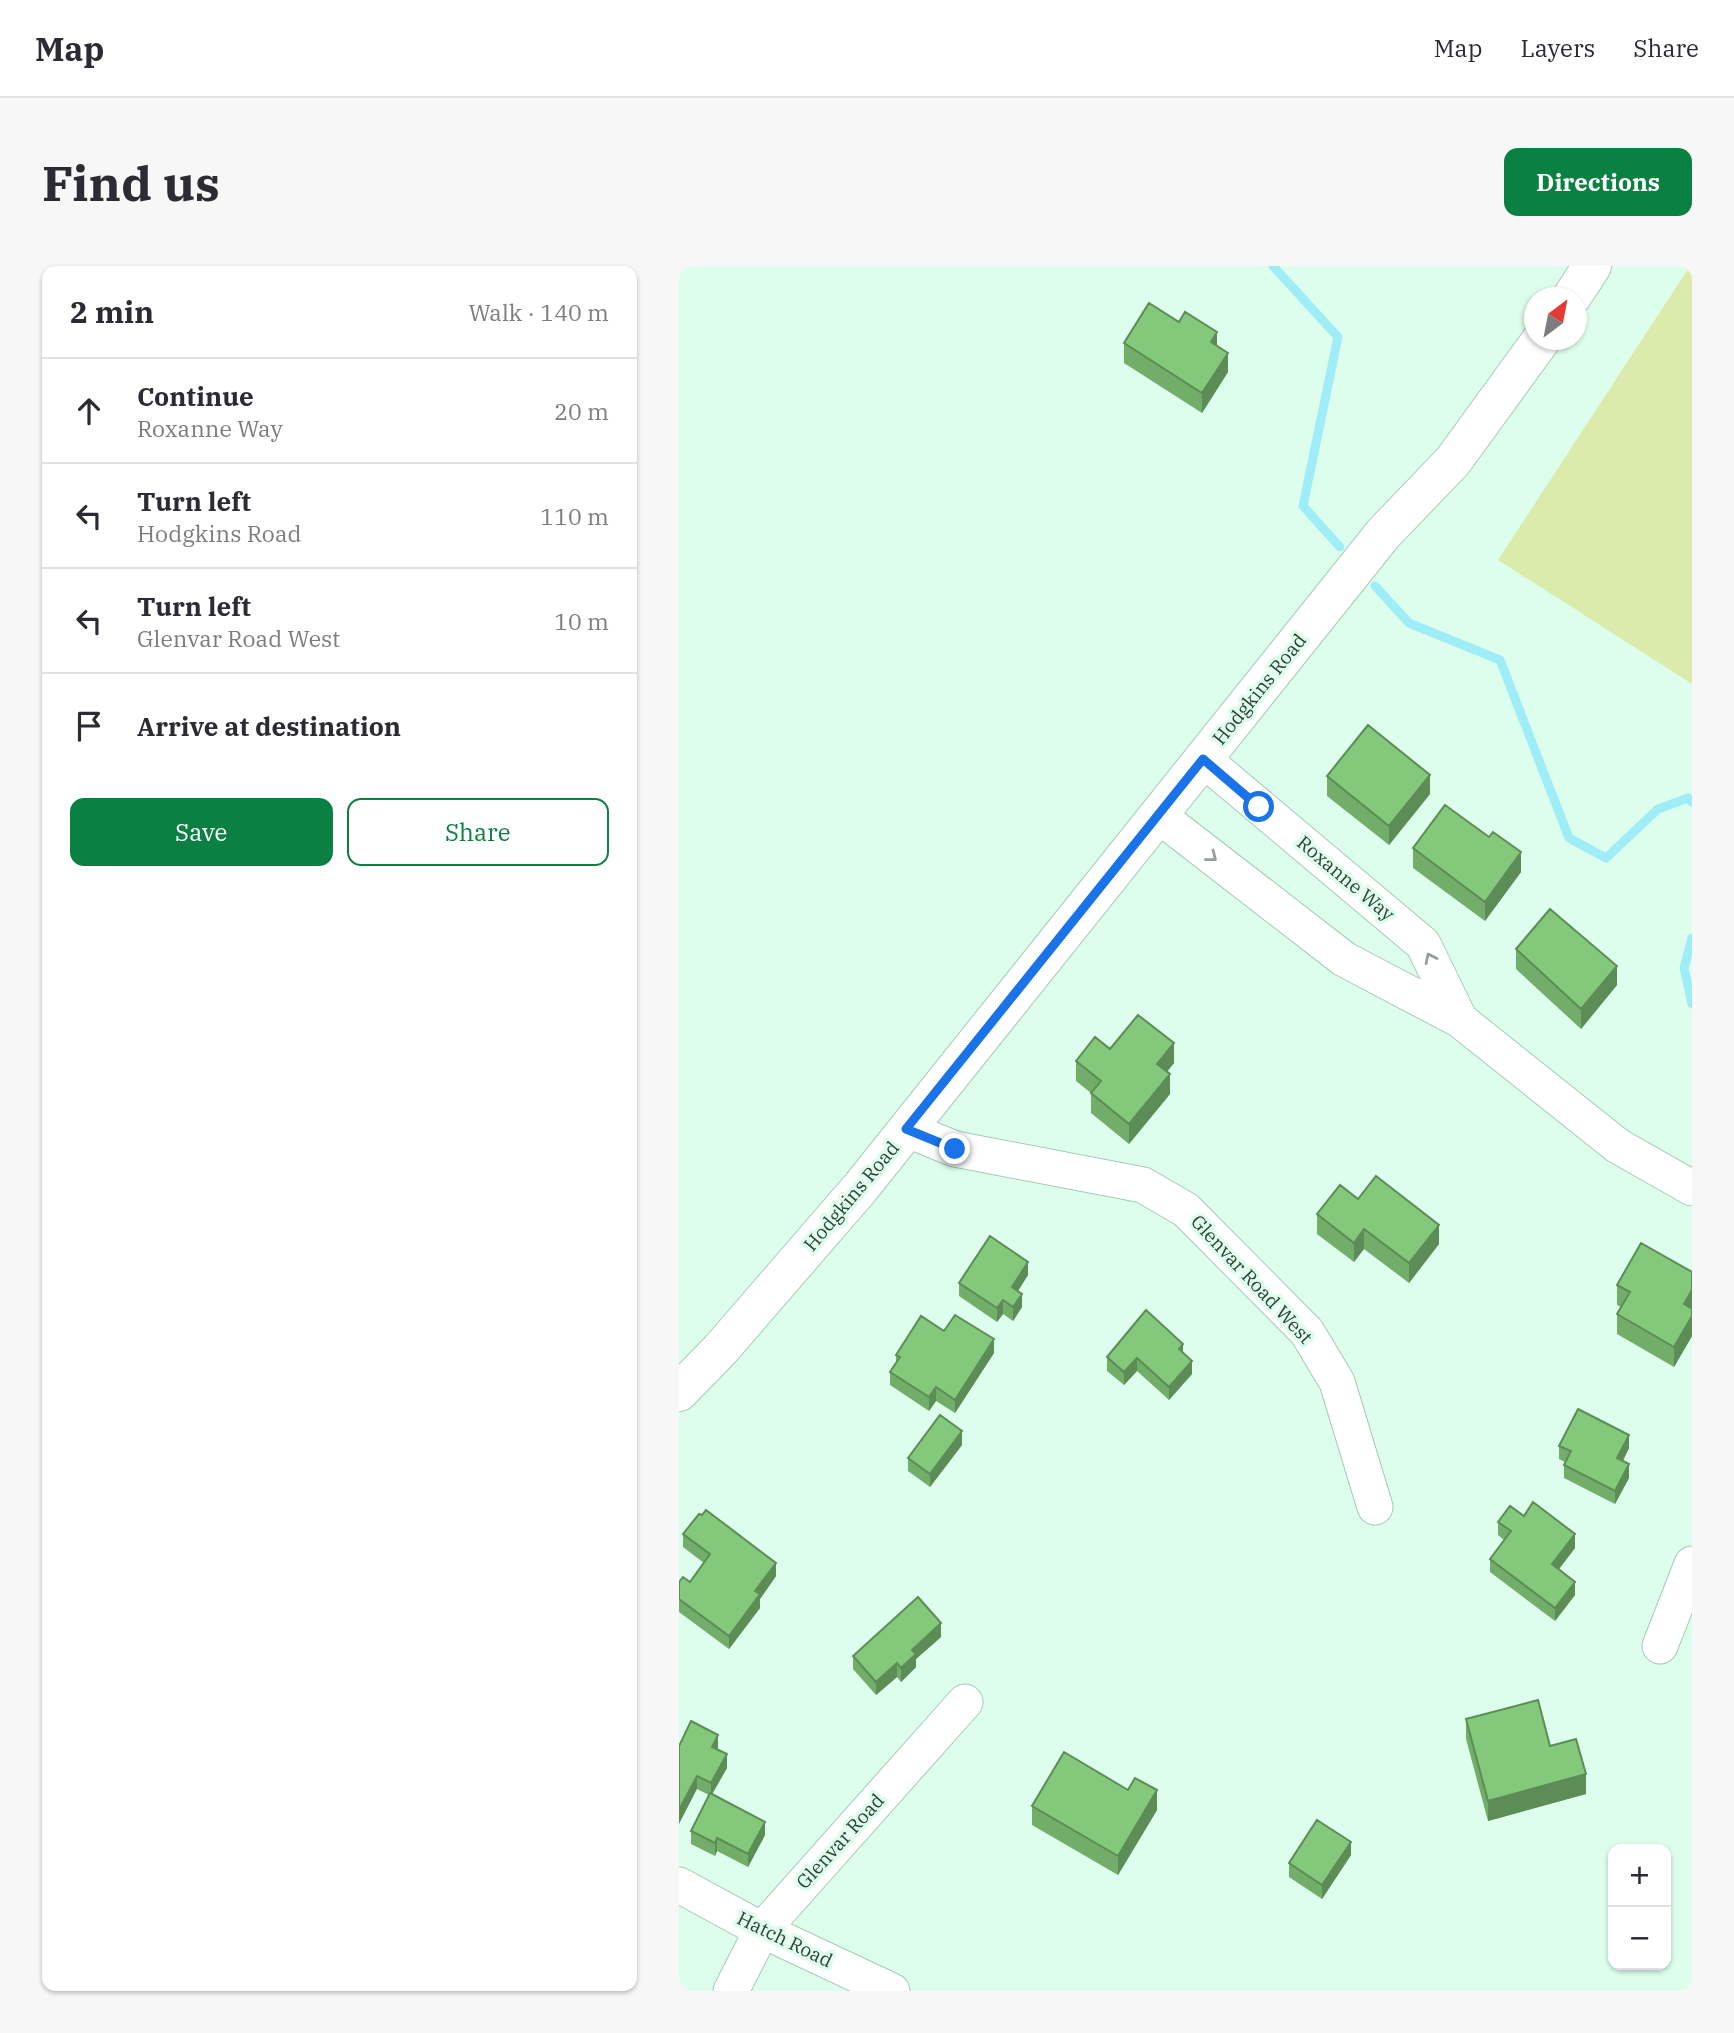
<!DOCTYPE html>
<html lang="en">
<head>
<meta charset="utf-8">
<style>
  body { margin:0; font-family:"IBM Plex Serif",serif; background:#f7f7f7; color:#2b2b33 }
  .controls { position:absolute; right:21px; bottom:21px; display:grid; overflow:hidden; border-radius:14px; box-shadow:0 2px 5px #0004 }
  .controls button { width:63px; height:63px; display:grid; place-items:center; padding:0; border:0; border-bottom:2px solid #e1e1e2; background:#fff; color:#2b2b33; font:35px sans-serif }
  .compass { position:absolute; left:845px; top:21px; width:63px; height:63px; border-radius:50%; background:#fff; box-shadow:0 2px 5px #0004; rotate:32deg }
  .stop { position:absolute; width:21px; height:21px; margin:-16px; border:5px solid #1a73e8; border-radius:50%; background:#fff }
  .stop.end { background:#1a73e8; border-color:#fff; box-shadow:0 2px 7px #0008 }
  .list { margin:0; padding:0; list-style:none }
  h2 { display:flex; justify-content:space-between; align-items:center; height:91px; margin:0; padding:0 28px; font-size:30px }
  h2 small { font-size:23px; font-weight:400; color:#7c7c81 }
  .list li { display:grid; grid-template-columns:46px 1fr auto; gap:21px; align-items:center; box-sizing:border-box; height:105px; padding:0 28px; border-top:2px solid #e1e1e2 }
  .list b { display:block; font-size:26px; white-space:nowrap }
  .list p { margin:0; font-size:23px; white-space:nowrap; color:#7c7c81 }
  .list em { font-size:23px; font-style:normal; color:#7c7c81 }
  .actions { display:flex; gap:14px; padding:21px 28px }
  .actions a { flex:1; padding:16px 0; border:2px solid #0b8043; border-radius:14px; text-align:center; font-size:24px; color:#0b8043 }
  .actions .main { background:#0b8043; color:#fff }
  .icon { flex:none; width:38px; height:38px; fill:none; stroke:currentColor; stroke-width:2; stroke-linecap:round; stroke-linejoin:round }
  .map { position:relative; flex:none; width:1013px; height:1725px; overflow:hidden; border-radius:14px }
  header { display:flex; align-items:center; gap:42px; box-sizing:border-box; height:98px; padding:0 35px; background:#fff; border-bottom:2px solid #e1e1e2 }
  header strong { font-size:33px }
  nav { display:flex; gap:38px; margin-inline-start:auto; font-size:24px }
  .intro { display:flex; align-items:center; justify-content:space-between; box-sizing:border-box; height:168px; padding:0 42px }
  h1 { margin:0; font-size:49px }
  .button { padding:18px 32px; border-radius:14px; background:#0b8043; color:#fff; font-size:24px; font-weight:700 }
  main { display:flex; gap:42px; padding:0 42px }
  aside { flex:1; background:#fff; border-radius:14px; box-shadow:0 2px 5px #0004 }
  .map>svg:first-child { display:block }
  .green { fill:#dbebab }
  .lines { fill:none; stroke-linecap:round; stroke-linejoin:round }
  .stream { stroke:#9fedf7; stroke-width:9 }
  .street-casing { stroke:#a4cbb8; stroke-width:37 }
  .secondary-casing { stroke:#a4cbb8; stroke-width:40 }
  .street { stroke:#fff; stroke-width:35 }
  .secondary { stroke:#fff; stroke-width:38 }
  .wall { fill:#72ad6a }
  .shaded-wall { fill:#5c8d56 }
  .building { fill:#84c97b; stroke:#5c8d56; stroke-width:2 }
  .oneway { stroke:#989f9b }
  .route { stroke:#1a73e8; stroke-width:9 }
  .labels { text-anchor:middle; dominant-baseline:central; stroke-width:7; stroke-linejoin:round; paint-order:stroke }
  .street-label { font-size:19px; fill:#303f37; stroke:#defeed }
</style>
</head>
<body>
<header>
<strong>Map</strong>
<nav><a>Map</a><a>Layers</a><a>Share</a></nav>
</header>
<div class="intro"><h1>Find us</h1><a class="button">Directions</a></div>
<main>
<aside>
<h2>2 min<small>Walk · 140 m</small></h2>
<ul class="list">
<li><svg class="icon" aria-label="ahead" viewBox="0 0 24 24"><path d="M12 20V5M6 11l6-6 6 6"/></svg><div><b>Continue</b><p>Roxanne Way</p></div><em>20 m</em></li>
<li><svg class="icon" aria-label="left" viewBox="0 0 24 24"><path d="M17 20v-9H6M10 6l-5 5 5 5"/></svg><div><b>Turn left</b><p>Hodgkins Road</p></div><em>110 m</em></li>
<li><svg class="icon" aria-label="left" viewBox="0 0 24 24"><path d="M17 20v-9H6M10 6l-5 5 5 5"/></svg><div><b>Turn left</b><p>Glenvar Road West</p></div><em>10 m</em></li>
<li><svg class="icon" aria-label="arrive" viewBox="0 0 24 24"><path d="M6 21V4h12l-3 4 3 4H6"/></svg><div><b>Arrive at destination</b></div></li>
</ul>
<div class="actions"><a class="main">Save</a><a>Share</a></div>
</aside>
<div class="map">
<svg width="1013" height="1725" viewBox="0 0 1013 1725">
  <rect width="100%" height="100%" fill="#defeed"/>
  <path class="green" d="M1011,0H1013V418L819,294Z"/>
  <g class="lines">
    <path class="stream" d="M594,0L659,71L624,240L661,281
      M696,320L730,357L821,394L890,572L927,592L979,543L1009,532L1013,536
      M1013,672L1005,702L1013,738"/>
    <g class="street-casing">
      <path id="street" d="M524,493L744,678L781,754
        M479,549L665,693L781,754L939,880L1013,922
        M227,863L276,883L464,919L507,944L628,1066L658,1116L696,1241
        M981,1380L1013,1298
        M0,1619L83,1664L213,1725
        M52,1725L83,1664L286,1436"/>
    </g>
    <g class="secondary-casing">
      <path id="secondary" d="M892,32L913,0
        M0,1126L41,1084L182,921L704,268L774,195L862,74"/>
    </g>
    <use href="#street" class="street"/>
    <use href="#secondary" class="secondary"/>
  </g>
  <path class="wall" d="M445,77L538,80L549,106L523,147L445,97Z
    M648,510L751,528L710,579L648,530Z
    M734,582L842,606L806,655L734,602Z
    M837,683L938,719L902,763L837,703Z
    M431,783L495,797L488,806L491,828L450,878L412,847V827L397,815V795Z
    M679,933L760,978L730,1017L685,983L675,996L638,968V948Z
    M1013,1006V1070L995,1101L938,1068V1048L942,1041L938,1039V1019Z
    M349,1009L339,1025L343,1041L334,1055L324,1048L318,1056L280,1030V1017Z
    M265,1065L315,1087L276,1147L257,1135L250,1145L211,1119V1106L217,1097V1089Z
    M504,1087L513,1108L490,1134L458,1105L445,1119L428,1105V1091Z
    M283,1179L251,1221L229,1205V1192Z
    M880,1180L950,1182L944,1195L950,1212L936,1238L885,1212V1199L886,1196L880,1193Z
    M845,1250L896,1282L880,1303L896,1329L876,1355L811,1306V1293L825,1274L819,1269V1256Z
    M4,1268L97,1310L81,1333V1342L50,1383L0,1346V1316H11L25,1297L4,1281Z
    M262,1371L237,1393V1401L222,1416L218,1411L197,1429L174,1403V1390Z
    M787,1453L871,1480L907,1528L809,1555L787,1473Z
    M0,1480L39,1482L38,1483L48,1502L33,1528L86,1569L69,1601L38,1585L36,1590L12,1578V1565L30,1529L18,1523Z
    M449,1524L478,1544L439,1609L353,1559V1540Z
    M672,1589L643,1633L610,1611V1597Z"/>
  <path class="shaded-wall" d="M538,66V85L532,76Z
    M549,87V106L523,147V127Z
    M751,509V528L710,579V560Z
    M842,586V606L806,655V636Z
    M938,700V719L902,763V743Z
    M495,777V797L478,817V798Z
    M491,808V828L450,878V858Z
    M760,959V978L730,1017V997Z
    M685,963V983L675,996V977Z
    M349,996V1009L333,1034V1021Z
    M1013,1024V1044L1005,1038Z
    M343,1028V1041L334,1055V1041Z
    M324,1034V1048L318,1056V1042Z
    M1013,1050V1070L995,1101V1081Z
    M315,1073V1087L276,1147V1134Z
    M504,1078V1091L500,1083Z
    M458,1092V1105L445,1119V1106Z
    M513,1095V1108L490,1134V1121Z
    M257,1121V1135L250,1145V1131Z
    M283,1165V1179L251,1221V1208Z
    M950,1169V1182L938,1206V1192Z
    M950,1198V1212L936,1238V1225Z
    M896,1268V1282L873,1312V1298Z
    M97,1297V1310L81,1333V1342L50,1383V1370L76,1325Z
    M896,1316V1329L876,1355V1342Z
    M262,1357V1371L237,1393V1401L222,1416V1402L233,1384Z
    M218,1397V1411L197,1429V1416Z
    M39,1469V1482L33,1494V1481Z
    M48,1488V1502L32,1530V1517Z
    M907,1508V1528L809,1555V1535Z
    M18,1510V1523L0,1558V1544Z
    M478,1524V1544L439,1609V1590Z
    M86,1556V1569L69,1601V1588Z
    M38,1572V1585L36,1590V1577Z
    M672,1576V1589L643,1633V1619Z"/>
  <path class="building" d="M470,37L500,56L506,46L538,66L532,76L549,87L523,127L445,77Z
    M689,459L751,509L710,560L648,510Z
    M766,539L810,571L814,566L842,586L806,636L734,582Z
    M871,643L938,700L902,743L837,683Z
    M459,749L495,777L478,798L491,808L450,858L412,827L422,815L397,795L416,771L431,783Z
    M697,910L760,959L730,997L685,963L675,977L638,948L661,919L679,933Z
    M311,970L349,996L333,1021L343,1028L334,1041L324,1034L318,1042L280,1017Z
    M962,977L1013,1006V1024L1005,1038L1013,1043V1050L995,1081L938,1048L951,1026L938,1019Z
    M467,1044L504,1078L500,1083L513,1095L490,1121L458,1092L445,1106L428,1091Z
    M276,1049L315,1073L276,1134L257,1121L250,1131L211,1106L221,1091L217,1089L242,1050L265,1065Z
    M899,1143L950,1169L938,1192L950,1198L936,1225L885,1199L892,1185L880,1180Z
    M261,1149L283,1165L251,1208L229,1192Z
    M854,1236L896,1268L873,1298L896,1316L876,1342L811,1293L832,1265L819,1256L831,1240L845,1250Z
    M27,1244L97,1297L76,1325L81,1328L50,1370L0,1333V1316L4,1311L11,1316L31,1288L4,1268L20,1248L23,1249Z
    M239,1331L262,1357L233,1384L237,1388L222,1402L218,1397L197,1416L174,1390Z
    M859,1434L871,1480L897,1473L907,1508L809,1535L787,1453Z
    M12,1455L39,1469L33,1481L48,1488L32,1517L18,1510L0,1544V1480Z
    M385,1486L449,1524L456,1512L478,1524L439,1590L353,1540Z
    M31,1527L86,1556L69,1588L38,1572L36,1577L12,1565Z
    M638,1554L672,1576L643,1619L610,1597Z"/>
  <defs><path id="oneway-chevron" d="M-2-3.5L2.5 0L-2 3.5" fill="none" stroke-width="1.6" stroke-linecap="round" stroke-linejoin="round" transform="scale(1.75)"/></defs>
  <g class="oneway">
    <use href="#oneway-chevron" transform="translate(533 591) rotate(38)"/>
    <use href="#oneway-chevron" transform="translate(751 692) rotate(-116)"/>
  </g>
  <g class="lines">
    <path class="route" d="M276,883L227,863L524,493L580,541"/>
  </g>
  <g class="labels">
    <g class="street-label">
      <text transform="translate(580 423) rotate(-51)">Hodgkins Road</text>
      <text transform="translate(667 612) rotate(40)">Roxanne Way</text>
      <text transform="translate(172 930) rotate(-50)">Hodgkins Road</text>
      <text transform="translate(573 1013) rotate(47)">Glenvar Road West</text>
      <text transform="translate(161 1575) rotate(-48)">Glenvar Road</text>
      <text transform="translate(106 1673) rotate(26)">Hatch Road</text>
    </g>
  </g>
</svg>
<div class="controls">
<button>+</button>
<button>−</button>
</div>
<svg class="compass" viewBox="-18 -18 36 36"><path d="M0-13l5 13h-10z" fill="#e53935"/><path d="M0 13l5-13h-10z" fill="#7c7c81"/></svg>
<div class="stop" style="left:580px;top:541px"></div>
<div class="stop end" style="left:276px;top:883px"></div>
</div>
</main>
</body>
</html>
